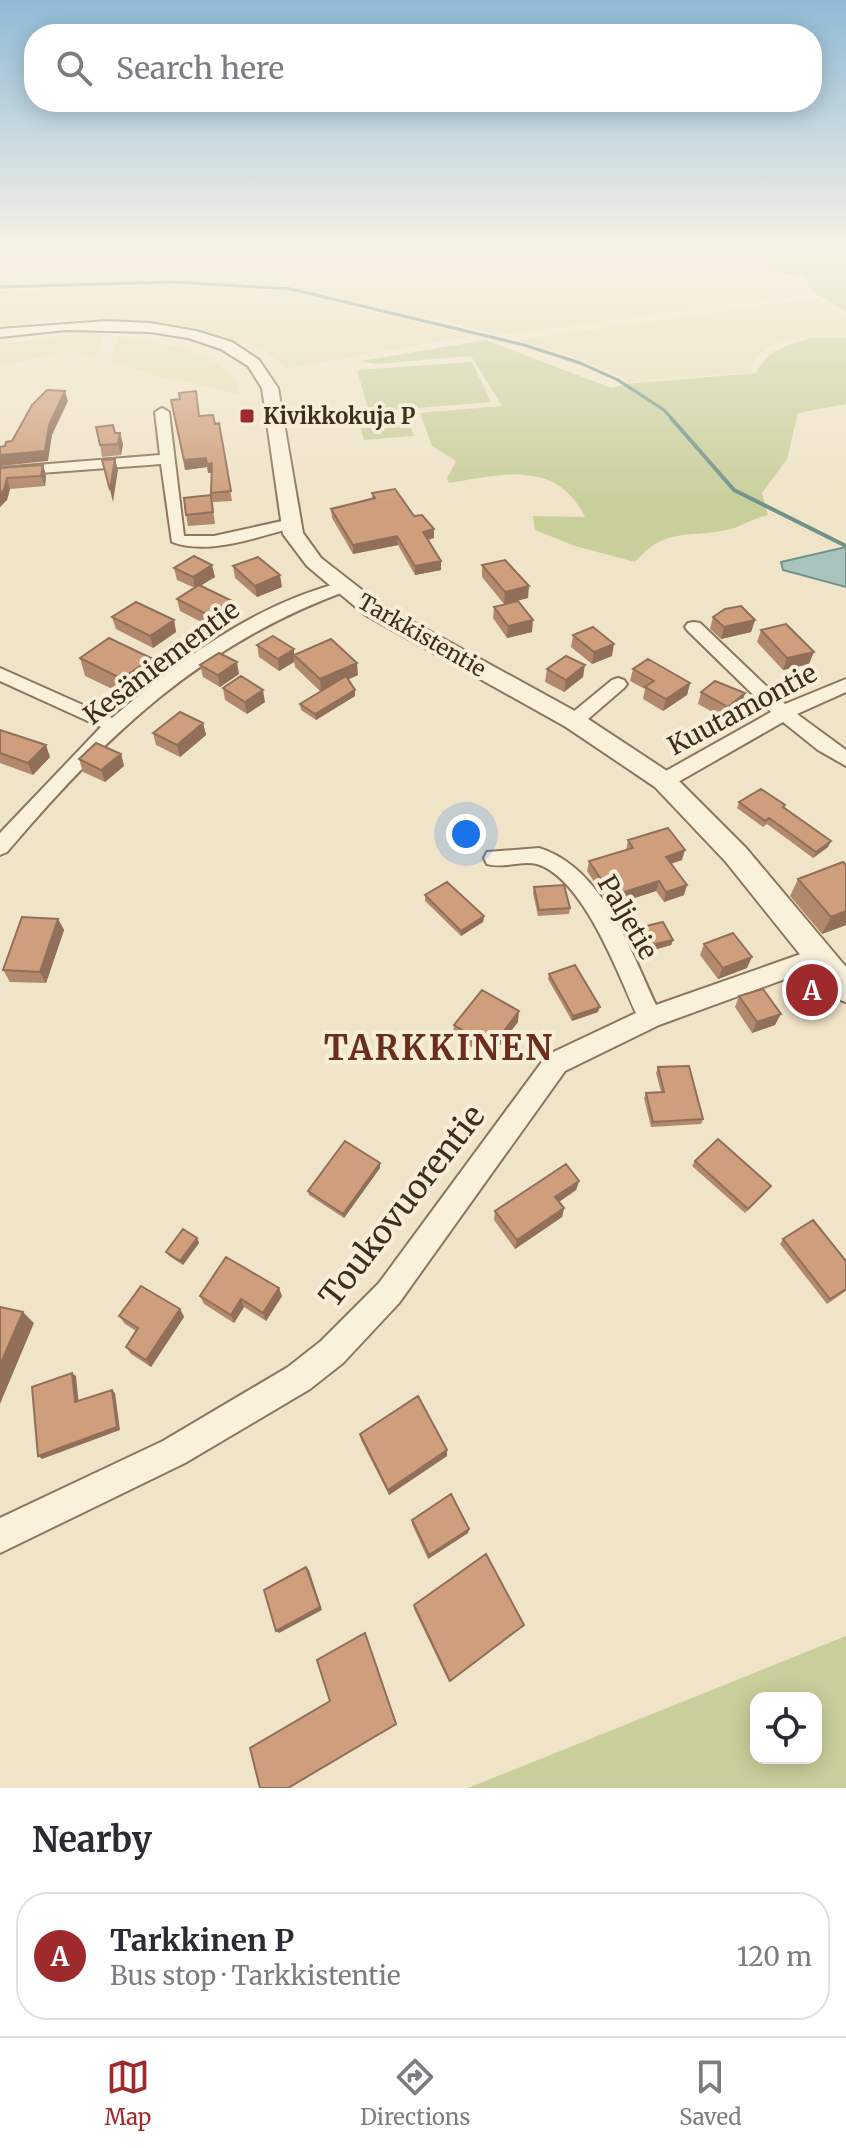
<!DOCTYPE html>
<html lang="en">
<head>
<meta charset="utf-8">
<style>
  body { margin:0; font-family:Merriweather,serif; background:#f2f2f3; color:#2b2b33 }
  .controls { position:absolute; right:24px; bottom:24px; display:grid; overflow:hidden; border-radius:16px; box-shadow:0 4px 20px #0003 }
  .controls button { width:72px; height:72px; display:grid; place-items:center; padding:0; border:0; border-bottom:2px solid #e1e1e2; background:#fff; color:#2b2b33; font:40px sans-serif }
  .you { position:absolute; left:466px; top:834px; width:28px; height:28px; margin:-20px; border:6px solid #fff; border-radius:50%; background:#1a73e8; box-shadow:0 0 0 12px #1a73e833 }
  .badge { display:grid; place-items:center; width:52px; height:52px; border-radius:50%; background:#9e2a2b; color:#fff; font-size:26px; font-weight:700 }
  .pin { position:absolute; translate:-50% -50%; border:4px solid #fff; box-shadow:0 2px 8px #0006 }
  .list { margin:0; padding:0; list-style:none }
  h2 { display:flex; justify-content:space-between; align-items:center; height:104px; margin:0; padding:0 32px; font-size:34px }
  h2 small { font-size:26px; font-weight:400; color:#7c7c81 }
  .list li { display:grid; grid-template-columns:52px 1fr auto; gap:24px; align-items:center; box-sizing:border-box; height:128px; margin:0 16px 16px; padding:0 16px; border:2px solid #e1e1e2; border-radius:32px }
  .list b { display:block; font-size:30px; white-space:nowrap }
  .list p { margin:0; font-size:26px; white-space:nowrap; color:#7c7c81 }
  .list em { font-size:26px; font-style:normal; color:#7c7c81 }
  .icon { flex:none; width:44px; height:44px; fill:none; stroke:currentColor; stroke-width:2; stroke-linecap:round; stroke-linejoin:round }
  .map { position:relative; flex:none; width:846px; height:1788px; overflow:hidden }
  .search { position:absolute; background:#fff; box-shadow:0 4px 20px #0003; left:24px; right:24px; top:24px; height:88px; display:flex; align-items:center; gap:20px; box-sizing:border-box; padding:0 28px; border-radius:32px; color:#7c7c81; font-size:30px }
  .sheet { height:248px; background:#fff }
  nav { display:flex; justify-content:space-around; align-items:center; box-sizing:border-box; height:112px; border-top:2px solid #e1e1e2; background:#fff; font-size:22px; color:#7c7c81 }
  nav a { display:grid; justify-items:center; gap:4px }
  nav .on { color:#9e2a2b }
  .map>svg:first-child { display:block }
  .farmland { fill:#e6deb5 }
  .green { fill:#c9cf9b; fill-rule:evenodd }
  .water { fill:#a9c4bc; stroke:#6f938a; stroke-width:2 }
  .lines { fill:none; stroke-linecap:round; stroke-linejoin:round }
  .stream-far1 { stroke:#6f938a; stroke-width:3 }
  .stream { stroke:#6f938a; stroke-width:4 }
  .minor-casing { stroke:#8d765c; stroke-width:4 }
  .tertiary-casing { stroke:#8d765c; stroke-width:4 }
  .minor { fill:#faf1dc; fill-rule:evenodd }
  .tertiary { fill:#faf1dc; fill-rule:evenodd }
  .wall { fill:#b2896c }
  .shaded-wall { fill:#916f58 }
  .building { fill:#cf9f7d; stroke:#916f58; stroke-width:2 }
  .poi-dot { fill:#9e2a2b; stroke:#f7eed8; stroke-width:3 }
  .labels { text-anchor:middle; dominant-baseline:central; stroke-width:8; stroke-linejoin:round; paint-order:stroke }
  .far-poi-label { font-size:22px; font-weight:bold; fill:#3d2e20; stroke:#f7eed8; text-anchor:start }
  .far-street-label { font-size:22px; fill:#3d2e20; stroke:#f7eed8 }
  .street-label { font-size:26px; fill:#3d2e20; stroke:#f7eed8 }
  .near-street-label { font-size:32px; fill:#3d2e20; stroke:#f7eed8 }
  .district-label { font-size:34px; font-weight:bold; letter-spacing:2px; fill:#6b2e1e; stroke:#f7eed8 }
</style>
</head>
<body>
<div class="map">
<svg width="846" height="1788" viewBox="0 0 846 1788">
  <rect width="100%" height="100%" fill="#f0e4c8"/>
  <path class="farmland" d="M0,252H37L39,255L66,252H730L762,274L799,285L812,294L501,335L293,286L187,280L0,284Z
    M170,285L285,291L473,336L287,368L266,352L223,336L164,323L104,317L42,320L0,326V291Z
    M817,298L846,316V336L805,335L769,346L753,361L751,372L630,381L587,361L516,340Z
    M73,334H104L96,358L70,351L0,366V344Z
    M119,336L180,347L210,358L237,380L239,394L158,376L110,361Z"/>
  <path class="green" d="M739,252H846V312L811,291L805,276L768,272Z
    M812,338H846V404L798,413L787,459L762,493L768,515C754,518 741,527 727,530C687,538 665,527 635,562L575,546L535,530L533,516L585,517C556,458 501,475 449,483L447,478L456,461L432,446L420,413L502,406L471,356L375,364L361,361L486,340L611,388L625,384L756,373C767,349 788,345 812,338Z
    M472,362L491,402L369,412L357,370Z
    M408,420L414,436L364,440L359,423Z
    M846,1636V1788H468ZM756,1698H816V1758H756Z"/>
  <path class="water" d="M846,547V587L783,570L781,562Z"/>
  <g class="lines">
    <path class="stream-far1" d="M0,287L173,282L291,289L524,345L580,363L618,380L664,410L673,420"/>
    <path class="stream" d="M671,418L734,490L846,546"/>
    <g class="minor-casing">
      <path id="minor" d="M162,408L169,412L184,536H214L291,519L296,521V527C259,536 209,556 172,542L161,464L0,476V468L160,455L155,412Z
        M343,582L351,587L349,590C202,643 106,735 7,852L0,855V833L101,727L0,681V668L112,718C180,660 255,604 343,582Z
        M694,622L700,623L785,704L846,679V692L797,714L846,750V766L818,750L783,722L671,786H657L654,781L657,776L771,712L688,631L685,627L688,623Z
        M618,678L624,680L627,684L624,688L581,725H567L565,721L567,717L612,680Z
        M539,848C603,868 630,950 656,1005L818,948L826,950L830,957L826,964L659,1025L565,1071L399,1303L343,1363L310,1389L185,1463L0,1553V1518L163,1441L288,1367L321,1341L379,1283L547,1055L636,1013C618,973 583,878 537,864C521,860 504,869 487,864L484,858L487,852Z"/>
    </g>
    <g class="tertiary-casing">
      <path id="tertiary" d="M107,321L150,323L196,331L232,342L259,360L278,388L303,533L321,558L380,604L582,715L673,775L746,848L846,967V1002L835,998L726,862L655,787L566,727L364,614L307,566L283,534L262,388L248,366L221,349L188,338L150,332L66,330L0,337V329Z"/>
    </g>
    <use href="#minor" class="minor"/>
    <use href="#tertiary" class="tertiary"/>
  </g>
  <path class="wall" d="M180,399L200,416L215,424L219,423L232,501L213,502L211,493V473H208L207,467L185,470L171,400Z
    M115,433H120L123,444L121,455L102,457L100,445Z
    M43,465L46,476L45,486L10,489L7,500L0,468Z
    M372,493L414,516L434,538L428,540L441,561V570L415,575L398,545L353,554L332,518L331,509L372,499Z
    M211,495L215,524L188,526L186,515Z
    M482,565L528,598L504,604L482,577Z
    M233,566L282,587L257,597L235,578Z
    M174,568L215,577L200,586L232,601L234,613L213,628L180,611L177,599L195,588L177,580Z
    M494,607L532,632L507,638L493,618Z
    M112,617L174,620L176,632L153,648L116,629Z
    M713,617L755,620L751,632L721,639L710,629Z
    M761,630L809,664L783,670L757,642Z
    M573,635L612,656L592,664L571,647Z
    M257,645L294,649V655L358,675L348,679L355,696L316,720L301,710L300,704L321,692L295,667L294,662L279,671L259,657Z
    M80,658L156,676L127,696L85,676Z
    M200,665L239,674L220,687L203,677Z
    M547,669L583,677L564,692L545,682Z
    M633,669L690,683L687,695L663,711L643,699L645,689L630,681Z
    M223,688L265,702L247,714L225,700Z
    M701,692L745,693L741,705L725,719L698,704Z
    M203,723L206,735L180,757L156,745L153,733Z
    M0,730L50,757L33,775L0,763Z
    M121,754L124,766L105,782L83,772L79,759Z
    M739,802L785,805L784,807L828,847L813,858L767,824L763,827L737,808Z
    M628,840L682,860L671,864L684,895L664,902L656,891L610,906L587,871L589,861L626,850Z
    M846,865V925L822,934L790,896L798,879Z
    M534,887L570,908L569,914L538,916L533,893Z
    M425,895L484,916L483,922L461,936L425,901Z
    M58,919L64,930L46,983L10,982L3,970Z
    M638,928L673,940L671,945L646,952L636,934Z
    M704,944L747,968L718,979L700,955Z
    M549,974L598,1012L572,1021L548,979Z
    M739,996L775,1025L752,1033L735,1007Z
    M518,1022L490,1058L453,1036L454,1025Z
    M658,1067L703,1119L701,1124L651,1127L644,1098L646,1093L661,1092L656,1073Z
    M695,1161L771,1186L767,1190L745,1213L692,1166Z
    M380,1163V1168L344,1218L309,1195L308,1191Z
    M579,1181L576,1190L559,1202L564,1208L562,1217L515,1249L494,1220L495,1211Z
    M197,1238L199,1243L183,1265L169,1256L166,1252Z
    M783,1239L846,1291L827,1304L780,1244Z
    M200,1296H282L266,1321L244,1307L234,1323L204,1304Z
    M180,1309L184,1317L151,1367L131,1354L126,1347L136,1331L125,1324L119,1316Z
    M360,1434L447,1450V1456L389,1495L361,1440Z
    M412,1520L469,1529L468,1533L428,1559L412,1524Z
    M414,1605L524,1625L449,1682L414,1609Z"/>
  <path class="shaded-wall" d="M65,391L68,401L52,435L48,461L0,466V455L49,425Z
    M120,433L123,444L121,455L118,444Z
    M206,458L207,467L185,470L184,460Z
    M115,459L118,470L113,502L110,490Z
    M212,463L213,473H208L207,464Z
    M43,465L46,476L45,486L41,476Z
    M7,478L10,489L7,500L0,507V493Z
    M434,529V538L423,541V532Z
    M397,536L398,545L353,554V545Z
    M441,561V570L415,575V566Z
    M212,565L215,577L195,589L193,577Z
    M280,575L282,587L257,597L255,586Z
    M529,586L528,598L504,604L505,592Z
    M232,601L234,613L213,628L210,616Z
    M174,620L176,632L153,648L150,636Z
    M533,620L532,632L507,638L508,626Z
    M755,620L751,632L721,639L724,627Z
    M614,644L612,656L592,664L594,652Z
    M294,649V662L279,671L278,659Z
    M814,652L809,664L783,670L787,658Z
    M151,658L156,676L127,696L122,679Z
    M237,662L239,674L220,687L218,675Z
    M357,663L358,675L321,692L320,679Z
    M585,665L583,677L564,692L566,680Z
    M690,683L687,695L663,711L666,699Z
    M263,690L265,702L247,714L245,702Z
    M355,690V696L316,720L315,714Z
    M745,693L741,705L725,719L728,707Z
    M203,723L206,735L180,757L177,745Z
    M46,745L50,757L33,775L28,763Z
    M121,754L124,766L105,782L101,770Z
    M831,841L828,847L813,858L816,852Z
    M685,850L682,860L663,866L666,857Z
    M659,881L656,891L610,906L612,896Z
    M687,885L684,895L664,902L666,892Z
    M846,911V925L822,934L831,917Z
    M484,916L483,922L461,936V931Z
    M58,919L64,930L46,983L40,972Z
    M673,940L671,945L646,952L647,946Z
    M752,957L747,968L718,979L723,968Z
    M600,1007L598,1012L572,1021L573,1016Z
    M519,1011L518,1022L490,1058L491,1048Z
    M781,1014L775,1025L752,1033L757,1022Z
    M380,1163V1168L344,1218L343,1214Z
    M579,1181L576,1190L553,1206L555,1197Z
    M564,1208L562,1217L515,1249L517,1240Z
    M197,1238L199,1243L183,1265L180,1261Z
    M279,1288L282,1296L266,1321L263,1313Z
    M241,1299L244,1307L234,1323L231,1315Z
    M180,1309L184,1317L151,1367L146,1360Z
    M23,1312L34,1323L0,1404V1365Z
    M72,1373L76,1376L79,1406L75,1402Z
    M112,1390L115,1393L120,1430L42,1459L38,1456Z
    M447,1450V1456L389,1495L388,1490Z
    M469,1529L468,1533L428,1559L429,1555Z
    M306,1567L309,1570L322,1610L279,1633L276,1631Z
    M365,1633L397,1724L288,1788Z"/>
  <path class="building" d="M47,390L65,391L49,425L45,451L0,455V447L5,446L6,442L12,441L32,405Z
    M196,391L199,416L213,415L215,424L219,423L231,491L211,493L212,463L207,464L206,458L184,460L171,400L180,399L179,393Z
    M113,425L115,433H120L118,444L100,445L96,427Z
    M115,459L110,490L102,460Z
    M43,465L41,476L7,478L4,490L0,493V468Z
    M395,489L414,516L422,515L434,529L423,532L441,561L415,566L397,536L353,545L331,509L375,498L372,493Z
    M211,495L213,512L186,515L184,498Z
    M194,556L212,565L193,577L174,568Z
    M258,557L280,575L255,586L233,566Z
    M505,560L529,586L505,592L482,565Z
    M199,585L232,601L210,616L177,599Z
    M518,601L533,620L508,626L494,607Z
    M136,602L174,620L150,636L112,617Z
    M741,606L755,620L724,627L713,617L725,609Z
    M786,624L814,652L787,658L761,630Z
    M593,627L614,644L594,652L573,635Z
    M273,636L294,649L278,659L257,645Z
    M109,638L151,658L122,679L80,658Z
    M331,639L357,663L320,679L294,655Z
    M219,653L237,662L218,675L200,665Z
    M566,656L585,665L566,680L547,669Z
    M648,659L690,683L666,699L645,687L654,681L633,669Z
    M241,676L263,690L245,702L223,688Z
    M346,676L355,690L315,714L300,704Z
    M715,681L745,693L728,707L701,692Z
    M180,712L203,723L177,745L153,733Z
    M0,730L46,745L28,763L0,753Z
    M96,743L121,754L101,770L79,759Z
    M761,789L785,805L783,807L831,841L816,852L769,818L765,821L739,802Z
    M668,828L685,850L666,857L687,885L666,892L659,881L612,896L589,861L633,848L628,840Z
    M843,862L846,865V911L831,917L798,879Z
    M447,882L484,916L461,931L425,895Z
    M564,885L570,908L539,910L534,887Z
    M22,917L58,919L40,972L3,970Z
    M663,922L673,940L647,946L638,928Z
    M733,933L752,957L723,968L704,944Z
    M575,965L600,1007L573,1016L549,974Z
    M763,989L781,1014L757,1022L739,996Z
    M482,990L519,1011L491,1048L454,1025Z
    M689,1066L703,1119L653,1122L646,1093L664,1092L658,1067Z
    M718,1139L771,1186L748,1209L695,1161Z
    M345,1141L380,1163L343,1214L308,1191Z
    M566,1164L579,1181L555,1197L564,1208L517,1240L495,1211Z
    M813,1220L846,1261V1289L830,1299L783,1239Z
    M183,1229L197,1238L180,1261L166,1252Z
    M226,1257L279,1288L263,1313L241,1299L231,1315L200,1296Z
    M141,1286L180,1309L146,1360L126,1347L138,1328L119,1316Z
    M0,1307L23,1312L0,1365Z
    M72,1373L75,1402L112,1390L117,1427L38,1456L32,1387Z
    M418,1396L447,1450L388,1490L360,1434Z
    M451,1494L469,1529L429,1555L412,1520Z
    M486,1554L524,1625L450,1681L414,1605Z
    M306,1567L320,1607L276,1631L264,1590Z
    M365,1633L396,1724L288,1788H260L250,1748L330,1701L317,1660Z"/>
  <linearGradient id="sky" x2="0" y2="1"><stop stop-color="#8fbad6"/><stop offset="0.5" stop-color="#f8f3e6"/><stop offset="1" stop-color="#f8f3e6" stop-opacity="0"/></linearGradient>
  <rect width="846" height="502" fill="url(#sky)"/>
  <rect class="poi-dot" x="239" y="408" width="16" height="16" rx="4"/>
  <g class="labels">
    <g class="far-poi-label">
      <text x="263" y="416">Kivikkokuja P</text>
    </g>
    <g class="far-street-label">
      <text transform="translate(422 635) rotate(30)">Tarkkistentie</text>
    </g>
    <g class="street-label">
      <text transform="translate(161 662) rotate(-37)">Kesäniementie</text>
      <text transform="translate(742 709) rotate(-28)">Kuutamontie</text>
      <text transform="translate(628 917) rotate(60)">Paljetie</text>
    </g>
    <g class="near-street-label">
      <text transform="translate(402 1206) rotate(-52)">Toukovuorentie</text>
    </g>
    <g class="district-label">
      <text x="439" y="1048">TARKKINEN</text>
    </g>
  </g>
</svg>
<div class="controls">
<button><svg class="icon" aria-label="locate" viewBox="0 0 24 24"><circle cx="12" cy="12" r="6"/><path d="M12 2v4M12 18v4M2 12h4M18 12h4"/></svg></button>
</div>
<div class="you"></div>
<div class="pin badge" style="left:812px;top:990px">A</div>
<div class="search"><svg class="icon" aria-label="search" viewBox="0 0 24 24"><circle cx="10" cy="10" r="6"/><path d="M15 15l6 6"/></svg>Search here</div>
</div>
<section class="sheet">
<h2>Nearby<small></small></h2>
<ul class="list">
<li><span class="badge">A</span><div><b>Tarkkinen P</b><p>Bus stop · Tarkkistentie</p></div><em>120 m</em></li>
</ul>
</section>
<nav>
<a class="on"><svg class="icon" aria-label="map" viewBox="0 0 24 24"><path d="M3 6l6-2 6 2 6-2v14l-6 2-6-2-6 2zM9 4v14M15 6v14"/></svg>Map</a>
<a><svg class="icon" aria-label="directions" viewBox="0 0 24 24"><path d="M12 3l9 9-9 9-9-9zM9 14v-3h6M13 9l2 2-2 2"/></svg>Directions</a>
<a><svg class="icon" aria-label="saved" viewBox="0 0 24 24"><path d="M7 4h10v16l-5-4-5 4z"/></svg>Saved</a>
</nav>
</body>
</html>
